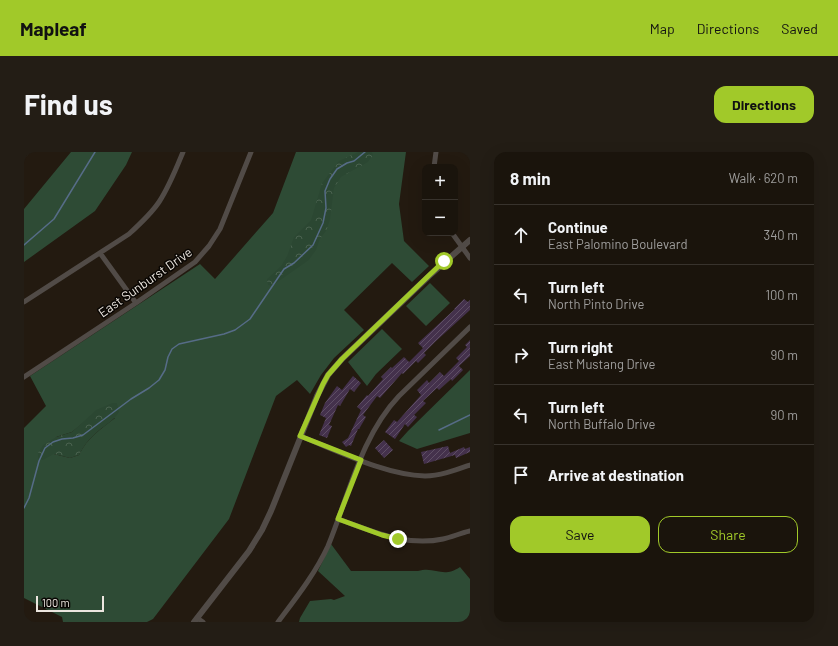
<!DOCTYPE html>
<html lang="en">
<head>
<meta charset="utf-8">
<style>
  body { margin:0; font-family:Barlow,sans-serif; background:#231d15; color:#f1f3f6 }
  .controls { position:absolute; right:12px; top:12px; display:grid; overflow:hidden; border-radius:8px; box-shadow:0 4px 16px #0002 }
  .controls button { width:36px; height:36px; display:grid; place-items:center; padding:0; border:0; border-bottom:1px solid #38332d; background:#1a140c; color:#f1f3f6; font:20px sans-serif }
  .scale { position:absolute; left:12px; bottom:10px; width:68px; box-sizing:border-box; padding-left:4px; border:2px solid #ece6df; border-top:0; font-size:11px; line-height:14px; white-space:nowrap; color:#ece6df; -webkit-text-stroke:3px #090603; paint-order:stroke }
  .stop { position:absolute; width:12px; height:12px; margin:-9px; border:3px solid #a1c929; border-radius:50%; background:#fff }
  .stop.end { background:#a1c929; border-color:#fff; box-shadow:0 1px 4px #0008 }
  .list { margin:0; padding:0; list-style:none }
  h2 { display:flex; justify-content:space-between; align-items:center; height:52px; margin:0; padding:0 16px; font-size:17px }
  h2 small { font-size:13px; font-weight:400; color:#9f9e9d }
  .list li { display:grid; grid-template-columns:26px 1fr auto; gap:12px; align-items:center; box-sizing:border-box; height:60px; padding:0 16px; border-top:1px solid #38332d }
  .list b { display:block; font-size:15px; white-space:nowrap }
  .list p { margin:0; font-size:13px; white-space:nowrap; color:#9f9e9d }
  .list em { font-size:13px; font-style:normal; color:#9f9e9d }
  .actions { display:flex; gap:8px; padding:12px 16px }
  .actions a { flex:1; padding:9px 0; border:1px solid #a1c929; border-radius:12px; text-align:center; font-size:14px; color:#a1c929 }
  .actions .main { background:#a1c929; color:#111 }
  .icon { flex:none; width:22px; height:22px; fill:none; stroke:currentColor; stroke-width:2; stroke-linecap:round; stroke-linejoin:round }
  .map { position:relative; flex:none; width:446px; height:470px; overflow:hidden; border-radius:12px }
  header { display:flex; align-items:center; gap:24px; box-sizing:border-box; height:56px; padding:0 20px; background:#a1c929; color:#111 }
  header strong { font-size:19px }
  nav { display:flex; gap:22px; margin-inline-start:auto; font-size:14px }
  .intro { display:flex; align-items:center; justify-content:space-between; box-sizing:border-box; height:96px; padding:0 24px }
  h1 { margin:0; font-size:28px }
  .button { padding:10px 18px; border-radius:12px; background:#a1c929; color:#111; font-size:14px; font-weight:700 }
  main { display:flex; gap:24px; padding:0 24px }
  aside { flex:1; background:#1a140c; border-radius:12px; box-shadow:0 4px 16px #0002 }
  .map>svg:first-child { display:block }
  .green { fill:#2e4b35; fill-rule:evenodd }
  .forest { fill:url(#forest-crowns) }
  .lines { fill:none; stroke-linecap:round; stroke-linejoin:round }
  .stream { stroke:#566c87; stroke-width:1.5 }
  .building { fill:url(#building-hatch) }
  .minor { stroke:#514b47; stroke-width:5 }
  .tertiary { stroke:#514b47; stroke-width:6 }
  .route { stroke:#a1c929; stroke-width:5 }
  .labels { text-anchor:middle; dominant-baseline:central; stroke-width:3; stroke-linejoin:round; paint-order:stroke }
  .street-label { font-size:13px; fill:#ece6df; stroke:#090603 }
</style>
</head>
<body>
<header>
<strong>Mapleaf</strong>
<nav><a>Map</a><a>Directions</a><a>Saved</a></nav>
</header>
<div class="intro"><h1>Find us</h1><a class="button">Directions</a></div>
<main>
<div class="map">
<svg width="446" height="470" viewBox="0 0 446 470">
  <defs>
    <pattern id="forest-crowns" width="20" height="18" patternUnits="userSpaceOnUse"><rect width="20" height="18" fill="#2b4732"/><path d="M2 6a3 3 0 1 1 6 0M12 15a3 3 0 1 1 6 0" fill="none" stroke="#4a624f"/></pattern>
    <pattern id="building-hatch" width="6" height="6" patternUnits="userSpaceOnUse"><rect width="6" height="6" fill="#44314c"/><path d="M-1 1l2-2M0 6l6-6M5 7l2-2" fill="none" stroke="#5f4f65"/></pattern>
  </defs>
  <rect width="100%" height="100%" fill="#231a10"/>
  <path class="green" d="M47,0H108L102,13L71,59L0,110V57Z
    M272,0H382L375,52L380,89L405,114L388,130L368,111L320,158L340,178L310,206L297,223L286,242L273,228L252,244L205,367L129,467L123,470H39L38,465L0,446V276L22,254L6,224L176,112L191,127L249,61ZM91,266C77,277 63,286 55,303L46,306L30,302L32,285L48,280L60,270Z
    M406,131L426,151L402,174L382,154Z
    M358,177L378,197L352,222L343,234L324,210Z
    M446,218V281L393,297L375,289L384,279Z
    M307,392L327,419H394C412,414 418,427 436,415L446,427V470H275L276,466L286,449L307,447L310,448L321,444L294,419Z"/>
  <path class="forest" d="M334,0H348L349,3L344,10L317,25L310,36L306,68L302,79L296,87L292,98L285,108L248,134L244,133L243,127L257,114L263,104L270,85L287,68L298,31L315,9Z
    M88,251H93L95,260C89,270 79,274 71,282C64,288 59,295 55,303L46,306L30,302L19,308L14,307V301L19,293L32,285L48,280L72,258Z"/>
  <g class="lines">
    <path class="stream" d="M0,93L30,67L71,0
      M415,278L446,263
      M0,356L5,346L15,309L21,296L29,290L38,287L49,286L59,283L107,247L125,236L135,228L141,218L144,205L148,197L155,192L200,182L211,178L226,167L260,117L270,111L289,93L299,71L302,56L301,39L306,27L313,17L323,11L330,9L341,0"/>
  </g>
  <path class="building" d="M440,147L444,150L446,148V158L411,190L400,201L402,203L394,211L392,209L379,222L378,221L356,246L353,244L339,263L342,265L335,277H334L327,294L325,293L322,295L318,290L324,286L337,258L333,255L343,243L344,244L359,227L357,225L367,215L368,216L380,205L385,210L399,196L394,191L431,157H430Z
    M446,188V204L435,214L439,218L428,229L427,227L415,238L413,236L399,249L402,251L390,263L393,265L384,275L381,272L371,287L361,280L370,268L373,270L397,243L393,238L403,228L405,231L416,220L420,224L435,209L432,206L443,195L441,193Z
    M329,224L337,231L330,240L326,237L316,254L314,253L305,273L308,274L303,286L295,283L302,266L296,263L301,251L313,234L318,238Z
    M360,288L369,298L360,306L351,296Z
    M424,294L426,301L440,295L441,297L446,295V300L432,306L431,303L400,312L397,300Z"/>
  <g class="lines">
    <path class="minor" d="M0,3L3,0
      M410,15L412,0
      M428,81L446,106
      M76,101L112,151
      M0,150L105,82C116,72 127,62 135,50C145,35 152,17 159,0
      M0,225L112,151L171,110L185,94L196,77L227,0
      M276,284C314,299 361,323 401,324C416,324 432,318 446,313
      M314,367C348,379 382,395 419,387C428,385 437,381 446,379
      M173,466L179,470
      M254,470C272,446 291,422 304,394C325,343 337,284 375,244L446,175"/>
    <path class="tertiary" d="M170,470L225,399L238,378L247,359L293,244L304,223L318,207L405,124L446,88"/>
  </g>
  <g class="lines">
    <path class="route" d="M374,387L358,383L314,367L337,308L276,284L299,232L304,223L318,207L420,109"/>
  </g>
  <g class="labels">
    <g class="street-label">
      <text transform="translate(121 130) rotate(-35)">East Sunburst Drive</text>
    </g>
  </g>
</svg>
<div class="controls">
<button>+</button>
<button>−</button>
</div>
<div class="scale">100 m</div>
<div class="stop" style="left:420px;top:109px"></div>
<div class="stop end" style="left:374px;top:387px"></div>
</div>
<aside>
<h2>8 min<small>Walk · 620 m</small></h2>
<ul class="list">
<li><svg class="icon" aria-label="ahead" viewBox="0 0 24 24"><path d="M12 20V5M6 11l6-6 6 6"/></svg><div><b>Continue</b><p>East Palomino Boulevard</p></div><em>340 m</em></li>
<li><svg class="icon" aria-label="left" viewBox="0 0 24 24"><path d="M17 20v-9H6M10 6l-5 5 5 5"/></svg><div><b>Turn left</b><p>North Pinto Drive</p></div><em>100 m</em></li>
<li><svg class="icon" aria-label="right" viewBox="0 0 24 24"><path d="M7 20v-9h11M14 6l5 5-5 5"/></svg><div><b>Turn right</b><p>East Mustang Drive</p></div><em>90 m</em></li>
<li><svg class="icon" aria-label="left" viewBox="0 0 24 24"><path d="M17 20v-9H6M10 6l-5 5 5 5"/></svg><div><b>Turn left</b><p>North Buffalo Drive</p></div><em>90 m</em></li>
<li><svg class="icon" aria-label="arrive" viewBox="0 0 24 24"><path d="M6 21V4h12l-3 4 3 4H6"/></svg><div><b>Arrive at destination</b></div></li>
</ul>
<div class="actions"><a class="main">Save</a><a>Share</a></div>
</aside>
</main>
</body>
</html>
